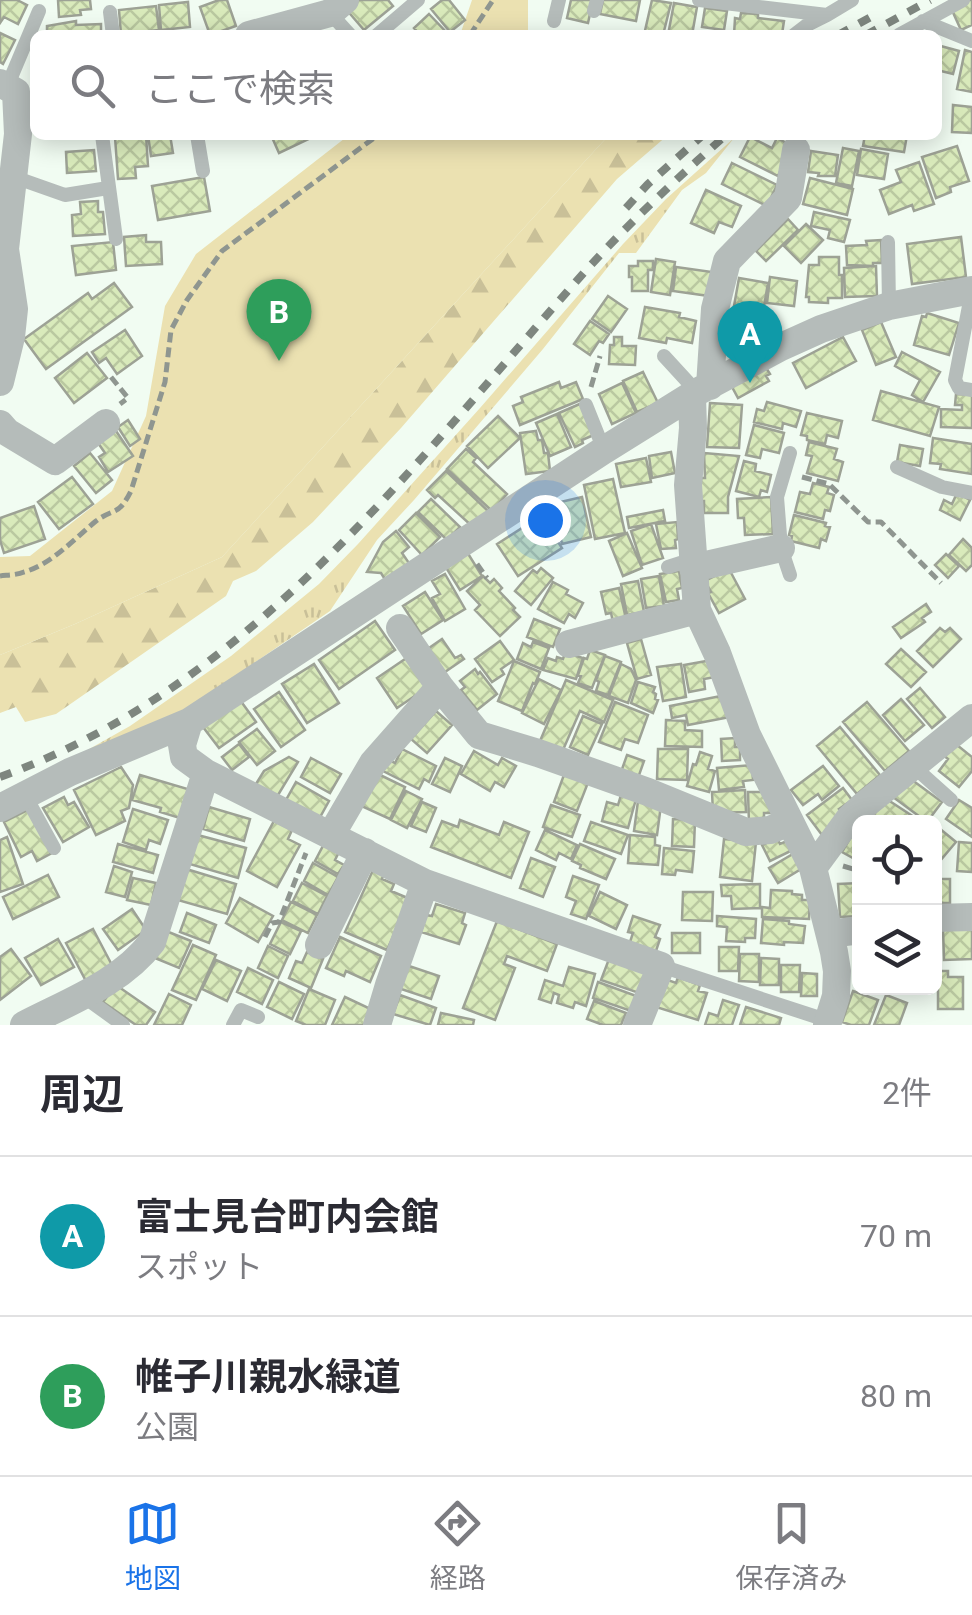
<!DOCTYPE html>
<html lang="ja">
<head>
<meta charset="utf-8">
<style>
  body { margin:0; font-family:Roboto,"Noto Sans JP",sans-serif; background:#f2f2f3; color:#2b2b33 }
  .controls { position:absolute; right:30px; bottom:30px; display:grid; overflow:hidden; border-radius:15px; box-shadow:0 5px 25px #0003 }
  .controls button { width:90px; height:90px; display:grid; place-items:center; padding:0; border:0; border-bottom:2px solid #e1e1e2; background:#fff; color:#2b2b33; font:50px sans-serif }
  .you { position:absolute; left:545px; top:520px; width:35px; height:35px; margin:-25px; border:8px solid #fff; border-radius:50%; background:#1a73e8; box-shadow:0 0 0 15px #1a73e833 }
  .badge { display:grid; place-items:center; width:65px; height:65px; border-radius:50%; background:#1a73e8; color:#fff; font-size:32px; font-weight:700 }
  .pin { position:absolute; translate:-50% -82px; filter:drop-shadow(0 2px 5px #0008) }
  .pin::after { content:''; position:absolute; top:52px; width:35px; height:30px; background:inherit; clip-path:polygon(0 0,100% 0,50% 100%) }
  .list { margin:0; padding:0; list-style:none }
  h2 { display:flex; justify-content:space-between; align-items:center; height:130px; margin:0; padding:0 40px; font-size:42px }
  h2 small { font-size:32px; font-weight:400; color:#7c7c81 }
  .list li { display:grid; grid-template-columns:65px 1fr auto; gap:30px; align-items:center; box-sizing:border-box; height:160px; padding:0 40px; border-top:2px solid #e1e1e2 }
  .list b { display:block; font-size:38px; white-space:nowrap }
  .list p { margin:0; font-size:32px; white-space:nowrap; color:#7c7c81 }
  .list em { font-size:32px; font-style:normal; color:#7c7c81 }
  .icon { flex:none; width:55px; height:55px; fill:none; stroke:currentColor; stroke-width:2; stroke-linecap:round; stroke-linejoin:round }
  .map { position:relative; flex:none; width:972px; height:1025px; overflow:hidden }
  .search { position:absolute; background:#fff; box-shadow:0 5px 25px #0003; left:30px; right:30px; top:30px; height:110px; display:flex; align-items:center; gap:25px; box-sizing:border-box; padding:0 35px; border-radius:15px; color:#7c7c81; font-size:38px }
  .sheet { height:450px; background:#fff }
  nav { display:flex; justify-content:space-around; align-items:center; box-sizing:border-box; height:140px; border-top:2px solid #e1e1e2; background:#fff; font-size:28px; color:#7c7c81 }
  nav a { display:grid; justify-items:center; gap:5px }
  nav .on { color:#1a73e8 }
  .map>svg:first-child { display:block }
  .grass { fill:url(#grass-tufts) }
  .forest { fill:url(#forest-firs) }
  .green { fill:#ebe1b1 }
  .building { fill:url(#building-cross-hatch); stroke:#9da295; stroke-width:2.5 }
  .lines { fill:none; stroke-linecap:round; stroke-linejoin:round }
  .path { stroke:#8f9690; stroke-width:5; stroke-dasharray:10 5; stroke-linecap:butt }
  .lane { stroke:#b5bcba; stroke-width:14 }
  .street { stroke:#b5bcba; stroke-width:28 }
  .rail { stroke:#7e867f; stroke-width:8; stroke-dasharray:12 12; stroke-linecap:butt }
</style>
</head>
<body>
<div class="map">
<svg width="972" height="1025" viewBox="0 0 972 1025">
  <defs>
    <pattern id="grass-tufts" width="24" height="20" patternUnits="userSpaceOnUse" patternTransform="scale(2.5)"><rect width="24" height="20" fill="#ebe1b1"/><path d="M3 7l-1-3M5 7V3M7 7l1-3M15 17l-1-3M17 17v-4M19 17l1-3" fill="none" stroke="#c9c098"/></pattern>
    <pattern id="forest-firs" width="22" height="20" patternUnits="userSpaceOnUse" patternTransform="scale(2.5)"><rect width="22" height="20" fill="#ebe1b1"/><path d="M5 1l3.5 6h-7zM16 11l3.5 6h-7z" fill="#c9c098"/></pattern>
    <pattern id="building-cross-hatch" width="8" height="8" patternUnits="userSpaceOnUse" patternTransform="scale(2.5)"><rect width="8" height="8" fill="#d9eabb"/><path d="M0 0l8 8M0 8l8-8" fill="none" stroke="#bac8a0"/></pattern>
  </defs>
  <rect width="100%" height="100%" fill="#f1fcf2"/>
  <path class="grass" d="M734,138L706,173L682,190L636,253H619L543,349L414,500L377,540L330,611L184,711L68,761L130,726L231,656L319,584L358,544L480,408L623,244L666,199Z"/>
  <path class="forest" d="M609,135H668L617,179L401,428L313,522L256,571L233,581L226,596L56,714L25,722L16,707L0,713V655L75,624L222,557Z"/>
  <path class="green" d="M472,0H528V35H460Z
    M349,135H609L222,557L75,624L0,655V557L30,556L112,491L146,416L165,306L196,254Z"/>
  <path class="building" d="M0,0H17L27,5L18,24L4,17L0,23Z
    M58,0H90L91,9L80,10L81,15L59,17Z
    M219,0H227L236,26L210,35L200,7Z
    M355,0H388L393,6L364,30L345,8Z
    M442,0H449L465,20L450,32L431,9Z
    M571,0H593L588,23L567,18Z
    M603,0H640L636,21L600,14Z
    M652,0L671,3L663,35H644Z
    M968,0H972V25L961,30L951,8Z
    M188,2L190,27L161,30L159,5Z
    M674,3L697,7L692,35H668Z
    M156,6L159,30L121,34L119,10Z
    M705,8L727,11L724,30L702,27Z
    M741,13L758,14V18L784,21L782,34L734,35L735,18L740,19Z
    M429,14L449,35H420L414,28Z
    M76,21V25L101,24V35H47V26Z
    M0,33L15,40L3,64L0,62Z
    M937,45L959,51L953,74L937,70Z
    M965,50L972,52V92L957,89Z
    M953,105L972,107V133L952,132Z
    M146,135L148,166L135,167L136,178L118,179L115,137Z
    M148,135H170L173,153L151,156Z
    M271,135H312L313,137L279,153Z
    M865,135H907L904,152L863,146Z
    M750,137L772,148L777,138L792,146L778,176L740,157Z
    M957,146L969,181L950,187L951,192L936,198L922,157Z
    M843,148L859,151L852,186L836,183Z
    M861,149L888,154L884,179L857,175Z
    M94,150L96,171L67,173L66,152Z
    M811,151L838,155L835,176H818L819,173L808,172Z
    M919,162L934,204L914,211L912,205L889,214L880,190L901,182L896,170Z
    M732,163L777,185L767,206L722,184Z
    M204,177L210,211L158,220L152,186Z
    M810,178L853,189L847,215L803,204Z
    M706,190L741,206L732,227L719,222L714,233L691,223Z
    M98,201V212H103L105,234L73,236L72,215L81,214L80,202Z
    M814,212L850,220L844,242L828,238L830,230L811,226Z
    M788,219L798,230L766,261L756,251Z
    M806,224L823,240L801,263L784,246Z
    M146,235V242H161L162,264L126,266L124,237Z
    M961,237L966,277L912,284L907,244Z
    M881,240L882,263H873V266L847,265L846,246L867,245L866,241Z
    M113,242L116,270L76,275L72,246Z
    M819,257H839V275H842V298H828V303L809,302V297H806L809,265H819Z
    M656,259L675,262L670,295L651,292Z
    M638,261H653V270H648V291H632V277H629V266H638Z
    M876,266L877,296L845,297L844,268Z
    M676,267L712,272L709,296L673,291Z
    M770,277L797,281L794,306L767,303Z
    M739,278L768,283L763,312L734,306Z
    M114,283L132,307L46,369L24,339L88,293L92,299Z
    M608,296L627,309L611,332L592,319Z
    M645,307L680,313L679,317L696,321L692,343L667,338L666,343L639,338Z
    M927,313L959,323L949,355L914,345L922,316L926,317Z
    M590,321L609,334L603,343L599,341L590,355L574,344Z
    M730,321L760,322L759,350H729Z
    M881,322L896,357L876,365L862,330Z
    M125,330L142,356L117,374L106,358L99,363L92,352Z
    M614,337H622V346H636L635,365L609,364L610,345H614Z
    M843,337L856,361L806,388L793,363Z
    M902,352L940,372L923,402L912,395L920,380L895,366Z
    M87,353L107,378L74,403L55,378Z
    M765,366L770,374L766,376L769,381L738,398L731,385Z
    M643,372L658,403L637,412L623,381Z
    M559,382L561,388L576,382L583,399L520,425L513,406L523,402L521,397Z
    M622,383L636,413L612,424L599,394Z
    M881,391L939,407L930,436L873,420Z
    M956,394L972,395V428L941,427V409L962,410V405H955Z
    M767,402L801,411L796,427L783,423L782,429L754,422L757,409L764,411Z
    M582,403L596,434L582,440L583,443L575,447L559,413Z
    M710,403L742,405L739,448L707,447Z
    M807,413L842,421L838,438L827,435L825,444L807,440V436L801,435Z
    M557,414L571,447L550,456L536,423Z
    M498,416L520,438L488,468L467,446Z
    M128,420L140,439L130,446L118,427Z
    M754,425L784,433L779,453L762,449L760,458L746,455Z
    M114,428L133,456L108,472L99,457L105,453L96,440Z
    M536,431L538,440H542L544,453H548L550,471L526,474L520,433Z
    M933,438L972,444V474L940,469L941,464L930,463Z
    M809,442L837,449L834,459L843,462L838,481L807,473L812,456L806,455Z
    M900,445L923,449L920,466L897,462Z
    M466,449L476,458L473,462L507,494L492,511L447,469Z
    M671,452L675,473L652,478L649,456Z
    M90,453L112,480L96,493L74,466Z
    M704,453L739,456L728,497V513H704V501H700L701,478H705Z
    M646,458L651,482L621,487L616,464Z
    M744,461L756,464L755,471L771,475L767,492L761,490L759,497L736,491Z
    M446,471L489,512L474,528L438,495L435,498L427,490Z
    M72,477L93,504L59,529L38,502Z
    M613,479L625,533L595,539L584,485Z
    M813,483L829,487L827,493L834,495L830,511L825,510L823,519L795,512L800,492L810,494Z
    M957,493L970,500L960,520L940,510L944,500L952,504Z
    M582,497L591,537L562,544L552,504Z
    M771,497L773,534L745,535L744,518H738L737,499Z
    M431,499L460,527L447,540L418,512Z
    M34,506L45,539L4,553L0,540V518Z
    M536,508L562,548L518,576L497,544L525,526L520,518Z
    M663,510L665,521L629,528L627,517Z
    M416,513L440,537L422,555L399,530Z
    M794,515L826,523L825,526L830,527L826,541L821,539L819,548L791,541L792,536L789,535Z
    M677,522L678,539L675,540L676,548L661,549L656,524Z
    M651,524L663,558L642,565L631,531Z
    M396,531L409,547L402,553L411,566L386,581L381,573L367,572L383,542Z
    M627,533L642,568L623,576L609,541Z
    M963,539L972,548V565L966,571L949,555Z
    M467,552L482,576L460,590L445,566Z
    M946,554L959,566L948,578L935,565Z
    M541,568L553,578L531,605L515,591L533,570L537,573Z
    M729,569L745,599L719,613L708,593L711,592L705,581Z
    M679,571L682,588L677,589L679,600L666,602L660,574Z
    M445,574L465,609L445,621L432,598L440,594L432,581Z
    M483,576L490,583L494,579L502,588L499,591L515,608L513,610L520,617L500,636L475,610L480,605L467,591Z
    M659,576L664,606L646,608L641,579Z
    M638,581L644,612L627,615L621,584Z
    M553,582L568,590L566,594L583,603L575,618L569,614L564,623L538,609Z
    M619,588L626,619L613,622L611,613L606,614L601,592Z
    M425,592L443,620L421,634L403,606Z
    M926,604L931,612L922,618L925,622L901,638L893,627Z
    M534,619L560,629L553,647L527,637Z
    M375,621L395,650L339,689L319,660Z
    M940,628L945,632L950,628L961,639L933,667L917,651Z
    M442,639L455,658L461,655L464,659L442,674L426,650Z
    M641,639L651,675L637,679L627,643Z
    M500,641L514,660L501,669L504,674L492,682L475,659Z
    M533,642L549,648L541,669L517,659L523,643L531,647Z
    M901,649L926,672L911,687L886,664Z
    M590,650L605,655L592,688L578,683L581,676L578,675L584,658L587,659Z
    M570,654L583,658L576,679L543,670L548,658L556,661L557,657L563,659L564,656Z
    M605,656L621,662L608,695L596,691L599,682L596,680Z
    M408,657L428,687L397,708L377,678Z
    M712,660L715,677L704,679L705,689L689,692L684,665Z
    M514,661L540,672L535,684L533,683L522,711L498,701Z
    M314,664L339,703L307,723L282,684Z
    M621,664L631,669L636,680L628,703L609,696Z
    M681,664L686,697L663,701L657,667Z
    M475,669L478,674L480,672L497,694L477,710L461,690L465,687L460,681Z
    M539,679L561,690L544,724L522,713Z
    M566,680L613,700L604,722L580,711L563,750L540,741Z
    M638,682L655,687L653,692L656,694L655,699L658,700L653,713L631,703Z
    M920,688L945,717L932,728L907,699Z
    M279,692L305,730L281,747L254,709Z
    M726,695L730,717L688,725L686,715L672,718L670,706Z
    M901,699L924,725L905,741L883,715Z
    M240,700L256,722L219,748L203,727Z
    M615,702L648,715L638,743L625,739L621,750L599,742Z
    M867,702L909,751L885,771L843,722Z
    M436,711L452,725L427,753L411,739Z
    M583,716L602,724L588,755L570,747Z
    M666,720L685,721V730L702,731V747L665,746Z
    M840,727L880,775L857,794L817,746Z
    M257,729L275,751L257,765L239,742Z
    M735,738V747H740V760L722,761L721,739Z
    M952,741L972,757V771L959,787L939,771L948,759L942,754Z
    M239,744L249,757L232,770L222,757Z
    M402,749L436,766L429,782L424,779L419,789L383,771L389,760L395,763Z
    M658,749H688L687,780L657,779Z
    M474,751L498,765L502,758L516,766L504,787L495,782L490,791L461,774Z
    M700,752L712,756L708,769L715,771L709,792L687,786L693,764L696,765Z
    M627,755L644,761L638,778L621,772Z
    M289,757L298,762L275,800L254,787L264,771Z
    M311,758L341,774L330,793L301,777Z
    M445,758L462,766L450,792L432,784Z
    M752,765L753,780L743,781L744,787L719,790L717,768Z
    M823,766L839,786L822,800L818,794L803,805L791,790Z
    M121,767L133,785L129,808L121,811L125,821L96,835L74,790Z
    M374,772L405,787L390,819L359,805Z
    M565,772L589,780L577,811L554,802Z
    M140,775L191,790L183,819L160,812L161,808L132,800Z
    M908,777L942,802L927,822L893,797Z
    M296,782L329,801L319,819L286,800Z
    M843,788L852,800L839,809L846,817L822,835L807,815Z
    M745,790L746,812L713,813L712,792Z
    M406,791L422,799L407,828L391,820Z
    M748,792H772V813H764V824H749Z
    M621,795L636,799L628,828L602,821L607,802L618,805Z
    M64,797L68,805L74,802L89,827L63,842L43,808Z
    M885,798L920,821L919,822H869Z
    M959,800L972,808V837L946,819Z
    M638,801L661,805L657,835L634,831Z
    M422,802L436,808L426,832L411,826Z
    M551,805L580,815L572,837L543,827Z
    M209,807L250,819L244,841L203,829Z
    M30,809L52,853L37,861L32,851L21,857L4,822Z
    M133,809L168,820L160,844L149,840L146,850L123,842Z
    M673,819L695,820L694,847L672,846Z
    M460,820L499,835L504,822L529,832L511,878L431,847L442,821L458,827Z
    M274,821L292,830L288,839L300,845L277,887L247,871Z
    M591,822L628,835L621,854L584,841Z
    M934,824L956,842L934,868Z
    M856,828L860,830V862L842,852Z
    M545,830L577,845L571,859L559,853L556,860L536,850Z
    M194,834L246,848L238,878L186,863Z
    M630,835L655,837V845L660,846L658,865L628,863Z
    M7,837L23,884L0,892V840Z
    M777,838L780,844L792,839L797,848L770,861L762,845Z
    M724,839L756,842L752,881L720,877Z
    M959,842L972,843V872L957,871Z
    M118,844L158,855L153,873L113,862Z
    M324,844L339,852L335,860L344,865L338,874L315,861Z
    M580,844L615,859L606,879L580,868L581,865L572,861Z
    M664,848L694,851L692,872L676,870L675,875L662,874Z
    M798,851L806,866L778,883L769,868Z
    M531,858L555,867L543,897L520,888Z
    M313,863L338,877L328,895L304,881Z
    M114,866L132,872L125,897L106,892Z
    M183,868L236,884L227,914L174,899Z
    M373,870L384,874L382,879L394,884L391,891L410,899L387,950L345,932Z
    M48,875L59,897L13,919L3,897Z
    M573,876L599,885L586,919L571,914L576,901L566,897Z
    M133,878L156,883L151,905L127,900Z
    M934,879H950V903H934Z
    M302,883L327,896L318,914L293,901Z
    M860,883V916L840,917L838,884Z
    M760,884V908L732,909L731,896H722L721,885Z
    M771,890L792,891V894L802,895V900H810L809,919L762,917V907L770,908Z
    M600,892L627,905L616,929L589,916Z
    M683,892H713L712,921L682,920Z
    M240,898L273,916L258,942L226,923Z
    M291,902L317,915L308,933L282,920Z
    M436,904L465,913L462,923L466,925L459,944L421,932L426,915L432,916Z
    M132,909L146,930L118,950L103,929Z
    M187,913L216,925L209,943L180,932Z
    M633,916L660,925L655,937L660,939L655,954L629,945L633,933L628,932Z
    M717,916L756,919L755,938H745V942L726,941L727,927L717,926Z
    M763,919L789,921V924L805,926L803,943L784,942V945L761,943Z
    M497,921L557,944L547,971L507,956L504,964L515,968L495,1020L463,1008Z
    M281,922L301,931L290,954L270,944Z
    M972,928V959L944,960L943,929Z
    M93,929L114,969L87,983L66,943Z
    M166,931L191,941L179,968L155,958Z
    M672,933H700V953H672Z
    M340,937L381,956L370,982L346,971L344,976L326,968Z
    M58,939L74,967L41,985L25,958Z
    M193,945L216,955L196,1000L172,990Z
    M268,946L288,956L278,978L258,968Z
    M719,947H739L738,971H719Z
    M11,949L31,976L0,1000V957Z
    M307,952L323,959L311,988L289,978L296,961L302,963Z
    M740,954H759V982L739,981Z
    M761,958L779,959V985H760Z
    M609,959L649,973L642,994L601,980Z
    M216,960L241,971L227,1001L202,989Z
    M406,965L439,976L431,999L398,988Z
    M781,965H800L799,992H781Z
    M569,967L595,974L586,1006L575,1002L573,1008L557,1003L559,995L554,993L551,1003L539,999L545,980L563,986Z
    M248,968L273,980L262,1004L237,992Z
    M938,971H948V977H963V1009H938Z
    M802,973L817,974V996H801Z
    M678,977L700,985L698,991L707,993L698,1020L656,1007L665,979L676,983Z
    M279,982L304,994L292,1019L267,1007Z
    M598,982L639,997L634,1012L593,998Z
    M116,985L155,1012L146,1025H136L103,1002Z
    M309,989L335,1000L325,1025H306L296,1021Z
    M853,991L878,1000L869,1025H851L842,1022Z
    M169,994L191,1005L182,1025H154Z
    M400,995L436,1008L430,1025L393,1014Z
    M886,995L907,1003L899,1025H874Z
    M345,997L375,1011L368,1025H332Z
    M723,1000L739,1005L732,1025H705L709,1013L718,1016Z
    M594,1001L626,1013L621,1025H603L587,1019Z
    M746,1007L781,1018L779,1025H740Z
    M441,1013L474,1020L473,1025H438Z"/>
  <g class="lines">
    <path class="path" d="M470,35L493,0
      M111,377L128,398L120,404
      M591,387L600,356
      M802,477L829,484L868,522H881L941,583
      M477,564L487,578
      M0,576C8,575 17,575 24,572C52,564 74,539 96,521C115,507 118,517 131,491L165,382L171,330L187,300L222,251L378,135
      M843,866L860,871
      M265,937L272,923L279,922L306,853"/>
    <path class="lane" d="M699,0L827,15L852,0
      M594,11L597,0
      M110,12L113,35
      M330,13L350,35
      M554,21L559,0
      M923,21L972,41
      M377,35L418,0
      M794,35L807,25L827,15
      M899,35L963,0
      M7,87L39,11
      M102,135L116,239
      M197,135L203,171
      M14,177L65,195L108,188
      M888,242L889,306
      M972,290L955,380L959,388L972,390
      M664,356L697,392
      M586,405L604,450
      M790,453L777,497L781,548L790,575
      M897,467L942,487L972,493
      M668,567L693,559
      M912,765L951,800
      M25,795L54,848
      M661,966L829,1021
      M83,996L123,1025
      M233,1025L241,1010L258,1017"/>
    <path class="street" d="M249,35L330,13L345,0
      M0,83L16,92L18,134L5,249L14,309L11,337L0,382
      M710,386L715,309L727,261L788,198L796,150
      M692,396L693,428L688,485L697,610L717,653L747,735L813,868L834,952L837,971L836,996L827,1025
      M0,424L7,432L55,461L106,423
      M693,568L781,548
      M400,628L440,687
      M569,644L697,610
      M189,722L182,745L184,757L206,773L425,883L661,966L637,1025
      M0,808L70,772L189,722L604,450L697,392L781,347L821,329L889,306L972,290
      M331,835L373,763L440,687L479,735L538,753L648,792L746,832L770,830L789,822
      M813,868L849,819L862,807L972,718
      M934,918L972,917
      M830,934L860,930
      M319,945L365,852
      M24,1025C68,1002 121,983 152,942L206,773
      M377,1025L389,985L425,883"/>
    <path class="rail" d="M838,35L878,13
      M866,35L930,0
      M626,208L648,184L703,135
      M0,777C248,687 406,473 574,284C621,230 673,182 726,135"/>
  </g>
</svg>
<div class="controls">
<button><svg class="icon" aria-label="locate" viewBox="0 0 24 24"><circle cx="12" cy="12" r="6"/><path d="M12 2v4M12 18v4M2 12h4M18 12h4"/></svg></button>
<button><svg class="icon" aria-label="layers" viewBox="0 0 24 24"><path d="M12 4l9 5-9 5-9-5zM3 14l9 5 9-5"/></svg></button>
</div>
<div class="you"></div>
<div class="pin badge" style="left:750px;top:383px;background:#0f9aa8">A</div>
<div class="pin badge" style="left:279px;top:361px;background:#2e9e5b">B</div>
<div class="search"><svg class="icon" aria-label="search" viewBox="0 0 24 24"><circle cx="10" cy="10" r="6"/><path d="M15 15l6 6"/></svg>ここで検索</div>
</div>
<section class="sheet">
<h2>周辺<small>2件</small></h2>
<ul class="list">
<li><span class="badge" style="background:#0f9aa8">A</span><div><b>富士見台町内会館</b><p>スポット</p></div><em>70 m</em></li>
<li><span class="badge" style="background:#2e9e5b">B</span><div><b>帷子川親水緑道</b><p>公園</p></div><em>80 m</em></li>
</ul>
</section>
<nav>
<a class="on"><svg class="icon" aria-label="map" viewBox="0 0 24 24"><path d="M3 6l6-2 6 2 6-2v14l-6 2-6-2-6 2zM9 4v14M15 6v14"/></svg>地図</a>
<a><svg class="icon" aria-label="directions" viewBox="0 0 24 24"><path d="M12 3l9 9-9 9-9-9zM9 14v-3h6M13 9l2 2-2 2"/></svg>経路</a>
<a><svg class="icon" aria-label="saved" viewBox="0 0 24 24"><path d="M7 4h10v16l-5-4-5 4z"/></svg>保存済み</a>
</nav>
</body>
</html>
